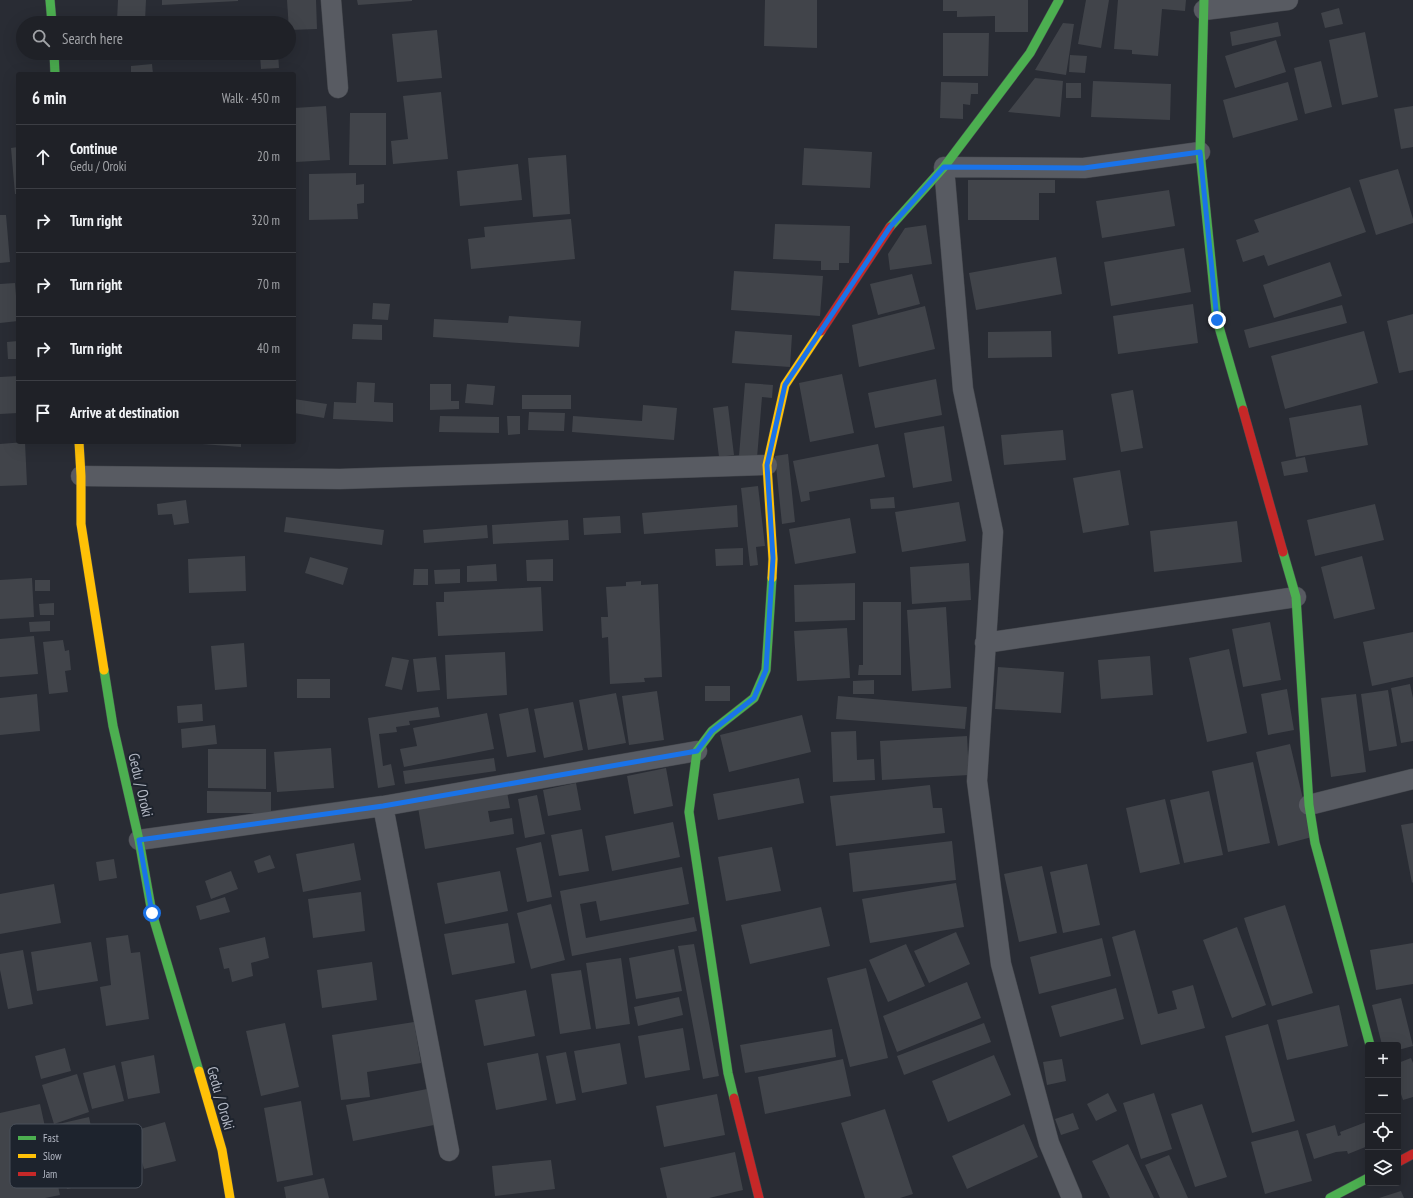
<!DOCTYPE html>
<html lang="en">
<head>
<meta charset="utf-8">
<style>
  body { margin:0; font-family:"PT Sans Narrow",sans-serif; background:#27292f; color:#f1f3f6 }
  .controls { position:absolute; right:12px; bottom:12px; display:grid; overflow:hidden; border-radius:4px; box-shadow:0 4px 16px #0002 }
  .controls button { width:36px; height:36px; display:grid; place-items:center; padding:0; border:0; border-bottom:1px solid #3c3e44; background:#1f2127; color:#f1f3f6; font:20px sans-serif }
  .stop { position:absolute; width:12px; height:12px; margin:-9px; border:3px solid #1a73e8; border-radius:50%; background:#fff }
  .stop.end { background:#1a73e8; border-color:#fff; box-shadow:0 1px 4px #0008 }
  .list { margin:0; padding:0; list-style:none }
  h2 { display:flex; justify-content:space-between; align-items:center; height:52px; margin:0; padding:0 16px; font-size:17px }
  h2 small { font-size:13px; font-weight:400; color:#a1a3a7 }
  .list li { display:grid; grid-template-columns:26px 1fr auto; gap:12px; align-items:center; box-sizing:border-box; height:64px; padding:0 16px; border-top:1px solid #3c3e44 }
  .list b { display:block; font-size:15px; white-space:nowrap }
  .list p { margin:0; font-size:13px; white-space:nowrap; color:#a1a3a7 }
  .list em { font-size:13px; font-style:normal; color:#a1a3a7 }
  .icon { flex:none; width:22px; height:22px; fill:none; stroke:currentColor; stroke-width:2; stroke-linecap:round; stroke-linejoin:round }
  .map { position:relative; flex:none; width:1413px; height:1198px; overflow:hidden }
  .search { position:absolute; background:#1f2127; box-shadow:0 4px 16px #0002; left:16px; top:16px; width:280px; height:44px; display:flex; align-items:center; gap:10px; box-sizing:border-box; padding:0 14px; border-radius:22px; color:#a1a3a7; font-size:15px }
  .panel { position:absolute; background:#1f2127; box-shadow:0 4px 16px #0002; left:16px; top:72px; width:280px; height:372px; border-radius:4px }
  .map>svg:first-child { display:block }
  .building { fill:#41444a }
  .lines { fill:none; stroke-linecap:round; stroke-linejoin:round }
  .street-casing { stroke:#44474d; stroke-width:21 }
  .fast-casing { stroke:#44474d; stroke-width:10 }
  .slow-casing { stroke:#44474d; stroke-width:10 }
  .jam-casing { stroke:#44474d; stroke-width:10 }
  .street { stroke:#585b62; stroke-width:20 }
  .fast { stroke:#4caf50; stroke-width:9 }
  .slow { stroke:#ffc107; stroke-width:9 }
  .jam { stroke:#c62828; stroke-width:9 }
  .route { stroke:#1a73e8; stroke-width:5 }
  .labels { text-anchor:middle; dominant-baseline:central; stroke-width:4; stroke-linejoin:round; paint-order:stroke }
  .street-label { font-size:15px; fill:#b3b8c4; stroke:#1d232d }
  .key { fill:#1d232d; stroke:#4a505a; stroke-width:1 }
  .key-label { font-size:11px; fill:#b3b8c4 }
</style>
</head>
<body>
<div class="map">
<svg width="1413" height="1198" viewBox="0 0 1413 1198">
  <rect width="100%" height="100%" fill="#292c34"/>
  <path class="building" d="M118,0H146L145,21L117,20Z
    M162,0H238V1L162,5Z
    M287,0H316L317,29L289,30Z
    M357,0H412V1L358,5Z
    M765,0H817V48L764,46Z
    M943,0H1028V32H995V16L957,17V11H943Z
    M1086,0H1109L1101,48L1078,44Z
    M1118,0H1186L1185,11L1162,9L1158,56L1132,54V50L1114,49Z
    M1339,8L1343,24L1325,28L1321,13Z
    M1278,22L1281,36L1232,46L1230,32Z
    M1063,23L1074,24L1066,75L1035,70Z
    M437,30L442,78L397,82L392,34Z
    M1365,32L1378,97L1342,105L1329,40Z
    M943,33H989L988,76H943Z
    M1276,40L1286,72L1235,88L1225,56Z
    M278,53L279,68L261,69L260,54Z
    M1070,55L1087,56L1085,73L1069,72Z
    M1321,61L1332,107L1305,114L1294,68Z
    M152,64L153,74H131V66Z
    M1035,78L1063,81L1060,117L1008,112Z
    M1093,81L1171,84L1170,120L1091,117Z
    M941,82L978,83V94H971L970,105L963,104V119L940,118Z
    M1288,82L1298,120L1233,138L1223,100Z
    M1066,83H1081V98H1066Z
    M441,92L448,159L393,164L391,141L408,139L403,96Z
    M326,106L330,160L296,162L294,108Z
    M1413,106V147L1401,149L1394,109Z
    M350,113H386V165H349Z
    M18,147V194H15L11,148Z
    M804,148L872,152L870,188L802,185Z
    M566,155L570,214L533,217L528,158Z
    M518,164L522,200L460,206L457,171Z
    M1398,169L1413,219V223L1376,235L1359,180Z
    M356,173V185L364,184V203L357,204L358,219L309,220V174Z
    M968,180H1055V193H1039V220H968Z
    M1350,187L1366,232L1268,266L1264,255L1243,262L1236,240L1259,232L1254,220Z
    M1169,190L1175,226L1102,238L1096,201Z
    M0,215H6L10,262L0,263Z
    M571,219L575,259L471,269L468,239L485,237L484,227Z
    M775,224L850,226L849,263H839V270H821V261L773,259Z
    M926,225L932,264L890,270L888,254L905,228Z
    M1184,248L1191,292L1111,306L1104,262Z
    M1056,257L1062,294L976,310L969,273Z
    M1330,262L1342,296L1274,318L1263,285Z
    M734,271L823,276L820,316L731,310Z
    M912,274L920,304L878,315L870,284Z
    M15,283L18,321L0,323V284Z
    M373,303L390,304L388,320L372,319Z
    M1193,304L1198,343L1118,354L1113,316Z
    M1342,305L1347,323L1249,348L1244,330Z
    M925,306L935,349L859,367L852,325Z
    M1413,314V370L1399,373L1387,321Z
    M509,316L581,321L579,347L433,337L434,319L508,323Z
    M353,324L382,325V340L352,339Z
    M735,331L792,335L790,367L732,363Z
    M1051,331L1052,357L988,358V332Z
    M1364,331L1378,383L1285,409L1271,356Z
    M18,341V359H8L7,342Z
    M842,374L854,433L810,442L799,383Z
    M18,376V413L0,414V377Z
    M936,379L942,415L875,428L868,393Z
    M357,382L375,383L374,402L393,403V422L333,419L334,402L356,403Z
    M745,383L773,385L772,398L762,397L757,458L739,456Z
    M430,384H451V401H459V409L430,410Z
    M467,384L495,386L493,405L465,403Z
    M1133,390L1143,448L1121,452L1111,394Z
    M522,395H571V409H522Z
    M294,399L327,404L324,418L294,413Z
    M643,405L677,408L674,440L572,432L573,416L642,421Z
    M1361,405L1368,445L1296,457L1289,418Z
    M728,406L734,455L719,457L713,408Z
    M529,412L565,413L564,431L528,430Z
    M440,416L499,417V433L439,432Z
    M507,416H520V434L508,435Z
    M944,426L952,481L913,488L904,433Z
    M1063,430L1066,460L1004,465L1001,435Z
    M25,442L27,485L0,486V444Z
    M202,442H241V447L202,444Z
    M878,444L885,477L809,492L810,500L801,502L793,461Z
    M788,454L795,522L782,524L775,456Z
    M1305,457L1308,472L1284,476L1281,462Z
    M1120,470L1129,525L1083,533L1073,478Z
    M758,486L765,546L756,547L758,565L750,566L741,488Z
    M894,497L895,508L871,509L870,499Z
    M186,500L189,523L174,525L172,514L158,515L157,504Z
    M959,502L966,541L902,552L895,512Z
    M1375,504L1384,540L1315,556L1307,520Z
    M737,505L738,527L644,534L642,513Z
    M620,516L621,533L584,535L583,518Z
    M286,517L384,530L382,545L284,532Z
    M850,518L856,553L795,564L789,529Z
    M568,520L569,540L493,544L492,525Z
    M1237,521L1242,562L1154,572L1150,531Z
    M487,525L488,538L424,543L423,530Z
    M743,548V565L716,566L715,549Z
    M245,556L246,591L189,593L188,559Z
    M1362,556L1375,609L1334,619L1321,567Z
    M310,557L348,568L343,585L305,573Z
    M553,559V581H527L526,560Z
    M969,563L971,600L912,604L910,567Z
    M496,564L497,581L467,582V566Z
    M414,569H428V585H413Z
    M460,569V583L435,584L434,570Z
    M32,578L34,617L0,619V580Z
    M35,580H50V591H35Z
    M641,581V585L658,584L662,677L644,678L645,682L610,684L608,637L602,638L601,617H608L606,587L626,586V582Z
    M855,583V620L795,622L794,585Z
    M541,587L543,631L438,636L436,602H444V592Z
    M863,602H901V675H858L859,665H863Z
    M54,603V615H40L39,604Z
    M946,607L951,688L912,691L907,610Z
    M50,621V631L30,632L29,622Z
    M1270,622L1281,680L1243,687L1232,629Z
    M847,628L850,678L797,681L794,631Z
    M1413,632V677L1372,686L1363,642Z
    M34,636L38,674L0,677V639Z
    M63,640L65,651L69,650L71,670L65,671L68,692L49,694L43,642Z
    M244,643L247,687L215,690L211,646Z
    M1229,649L1247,733L1207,742L1189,658Z
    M505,652L507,695L447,699L445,655Z
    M1150,656L1153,695L1101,699L1098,660Z
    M392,657L409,660L402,690L385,686Z
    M436,657L440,690L417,692L413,659Z
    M998,667L1064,672L1061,713L995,709Z
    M297,679H330V698H297Z
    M874,680V694H853V681Z
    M1410,684L1413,698V741L1401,743L1391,688Z
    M705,686H730V701H705Z
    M1287,689L1294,730L1268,735L1261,694Z
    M1388,690L1397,746L1369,751L1361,694Z
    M657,691L664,740L629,745L622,696Z
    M616,693L626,743L588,750L579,700Z
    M37,694L40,731L0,735V698Z
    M1356,694L1366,772L1331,777L1321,698Z
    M838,696L967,707L965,729L836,719Z
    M573,702L583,750L544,758L534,709Z
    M202,704L203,721L178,723L177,706Z
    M438,707L440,717L409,721L410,725L396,727L397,732L379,734L383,766L391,764L395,785L378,788L368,718Z
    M528,708L536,752L507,757L499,714Z
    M487,713L494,749L404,767L400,749L417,746L413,728Z
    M802,715L811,752L729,772L720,735Z
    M215,725L217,744L182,748L181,729Z
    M856,731L857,760L874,759L875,780L833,782L831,732Z
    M967,736L969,775L882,780L880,741Z
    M1290,744L1312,837L1278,846L1256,752Z
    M331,748L334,788L277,792L274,752Z
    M208,749H266V789L208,788Z
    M494,758L496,771L405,784L403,771Z
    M1253,762L1270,843L1228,852L1212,771Z
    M666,768L673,806L634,814L627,776Z
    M799,778L804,803L718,820L713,794Z
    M576,783L581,810L548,816L543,790Z
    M930,785L933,808H942L945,833L836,846L830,796Z
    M207,791L271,792V813H207Z
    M1209,791L1223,855L1184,863L1170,800Z
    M507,792L510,808L488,811L490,822L512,818L514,834L425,849L418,807Z
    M537,795L545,834L525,838L518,799Z
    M1165,799L1180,864L1140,873L1126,808Z
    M673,822L680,857L612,871L605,836Z
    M1413,823V882L1412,883L1401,825Z
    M582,829L589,871L559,876L551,835Z
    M952,841L956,880L853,892L849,853Z
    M541,842L552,897L527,902L516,848Z
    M354,843L361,880L303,892L296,854Z
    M772,847L781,891L726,901L718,857Z
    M270,855L275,868L258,873L254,861Z
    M114,859L117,878L99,881L96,862Z
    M1087,864L1100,925L1063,933L1050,872Z
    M1042,866L1057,933L1019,942L1004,874Z
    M682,867L689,904L600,921L596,901L580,904L586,938L694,917L697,931L572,956L560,891Z
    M231,871L238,889L211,899L205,881Z
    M500,871L508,911L445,924L437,883Z
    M956,883L964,927L870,943L862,899Z
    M54,884L61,923L0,934V894Z
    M361,892L365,931L313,938L308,899Z
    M225,897L230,912L200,920L196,906Z
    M551,904L565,960L531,969L517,913Z
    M1285,905L1313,993L1272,1006L1244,918Z
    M821,907L830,946L750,964L741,925Z
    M508,923L515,963L452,975L444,934Z
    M1237,927L1266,1005L1232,1018L1203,940Z
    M1135,930L1158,1014L1177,1009L1172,991L1193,985L1205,1028L1141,1045L1112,937Z
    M956,932L970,964L929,983L914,951Z
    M128,935L131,953L140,952L149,1019L106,1026L100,987L111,985L106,938Z
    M265,937L269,958L251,963L253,976L232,982L229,968L224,969L219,948Z
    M1102,938L1111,976L1039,994L1030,957Z
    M91,942L98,981L37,991L31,952Z
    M1413,943V984L1376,990L1370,950Z
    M694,944L719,1076L703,1079L678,946Z
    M906,944L925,986L888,1002L869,960Z
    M674,949L682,991L636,999L629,958Z
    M23,950L33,1004L8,1009L0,970V954Z
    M621,958L630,1024L596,1029L586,963Z
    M372,962L377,1000L322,1008L317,970Z
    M866,968L888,1058L850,1067L827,978Z
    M581,970L591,1029L560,1034L551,974Z
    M967,982L981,1018L897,1052L883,1016Z
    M1116,988L1124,1019L1060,1037L1051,1006Z
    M526,990L535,1036L484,1046L475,1000Z
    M679,997L683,1015L638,1026L634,1007Z
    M1401,998L1413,1046L1398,1050V1045H1382L1372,1005Z
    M1339,1005L1348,1046L1287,1060L1277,1020Z
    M414,1022L421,1063L367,1072L370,1097L341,1100L332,1035Z
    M285,1023L299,1087L261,1096L246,1031Z
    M984,1023L991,1042L904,1075L897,1056Z
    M1268,1024L1295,1121L1252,1133L1225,1036Z
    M683,1028L690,1070L645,1078L638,1036Z
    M832,1029L836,1057L745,1073L740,1045Z
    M620,1043L627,1084L582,1093L574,1051Z
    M65,1048L71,1071L41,1079L35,1056Z
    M566,1052L576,1100L556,1104L546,1056Z
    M538,1053L547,1100L496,1110L487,1063Z
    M154,1055L160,1093L128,1099L121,1062Z
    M994,1055L1011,1095L948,1122L932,1081Z
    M1411,1058L1413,1063V1097L1403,1100L1398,1085V1063Z
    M843,1059L851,1096L765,1114L758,1077Z
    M1062,1059L1066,1081L1047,1085L1043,1062Z
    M115,1065L124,1101L92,1109L83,1073Z
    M77,1074L89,1112L54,1124L42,1085Z
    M427,1089L434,1125L353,1141L346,1105Z
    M1108,1093L1117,1111L1096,1121L1087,1104Z
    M1154,1093L1172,1149L1141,1159L1123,1103Z
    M717,1094L725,1135L664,1147L656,1106Z
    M301,1101L313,1175L277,1182L264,1108Z
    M40,1104L60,1195L45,1198H0V1113Z
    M1202,1104L1227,1177L1195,1187L1171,1114Z
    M885,1109L913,1194L900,1198H865L841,1123Z
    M1073,1113L1079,1129L1061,1135L1055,1119Z
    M89,1117L95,1145L59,1153L54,1125Z
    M165,1122L176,1161L144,1169L133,1131Z
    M1366,1122L1368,1128V1146L1348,1154L1347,1151L1336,1152L1314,1159L1306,1134L1335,1125L1338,1136L1341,1135L1340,1132Z
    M1024,1124L1038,1157L967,1189L952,1156Z
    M1298,1130L1312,1181L1265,1194L1251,1142Z
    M1128,1144L1154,1198H1110L1092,1161Z
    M95,1148L101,1181L67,1189L60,1155Z
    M735,1152L743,1190L709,1198H667L660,1168Z
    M1169,1155L1188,1198H1160L1145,1165Z
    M551,1160L555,1189L495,1196L492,1166Z
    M324,1178L329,1198H286L284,1187Z
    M1401,1191L1404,1198H1379Z"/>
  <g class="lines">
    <g class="street-casing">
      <path id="street" d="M331,0L338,88
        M1204,10L1288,0
        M81,476L340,479L767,465
        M985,643L1296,597
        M1309,805L1413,779
        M383,806L449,1151
        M139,840L383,806L697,751
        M1072,1198L1049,1143L1001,964L977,781L993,532L963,389L944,167L1084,168L1200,152"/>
    </g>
    <g class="fast-casing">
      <path id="fast" d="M50,0L52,23
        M1204,0L1200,152L1217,320L1243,410
        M54,53L55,74
        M890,227L944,167L1030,53L1059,0
        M1283,552L1296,597L1309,805L1315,843L1370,1045
        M104,670L113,726L139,840L152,913L199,1071
        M734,1098L728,1073L689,812L697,751L712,731L754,698L766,670L772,578
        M1330,1198L1368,1178"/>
    </g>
    <g class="slow-casing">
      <path id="slow" d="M79,442L81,476V524L104,670
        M772,578L773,559L767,465L785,385L821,331
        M199,1071L222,1150L230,1198"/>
    </g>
    <g class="jam-casing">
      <path id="jam" d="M821,331L890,227
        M1243,410L1283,552
        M734,1098L759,1198
        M1398,1162L1413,1154"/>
    </g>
    <use href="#street" class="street"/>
    <use href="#fast" class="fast"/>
    <use href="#slow" class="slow"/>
    <use href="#jam" class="jam"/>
  </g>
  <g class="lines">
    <path class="route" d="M152,913L139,840L383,806L697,751L712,731L754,698L766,670L773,558L767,465L785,385L890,227L944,167L1084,168L1200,152L1217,320"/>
  </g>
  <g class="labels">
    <g class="street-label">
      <text transform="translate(141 785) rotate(77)">Gedu / Oroki</text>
      <text transform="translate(221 1098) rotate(74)">Gedu / Oroki</text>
    </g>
  </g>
  <rect x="10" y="1124" width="132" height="64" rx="6" class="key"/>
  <rect x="18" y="1136" width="18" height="4" fill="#4caf50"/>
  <rect x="18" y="1154" width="18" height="4" fill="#ffc107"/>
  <rect x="18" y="1172" width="18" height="4" fill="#c62828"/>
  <g class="key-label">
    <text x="43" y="1142">Fast</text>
    <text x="43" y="1160">Slow</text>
    <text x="43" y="1178">Jam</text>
  </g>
</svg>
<div class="controls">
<button>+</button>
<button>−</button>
<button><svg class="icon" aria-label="locate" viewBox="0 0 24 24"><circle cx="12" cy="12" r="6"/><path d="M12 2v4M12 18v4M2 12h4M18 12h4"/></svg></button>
<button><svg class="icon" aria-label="layers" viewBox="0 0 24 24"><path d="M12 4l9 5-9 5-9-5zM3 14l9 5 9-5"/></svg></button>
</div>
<div class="stop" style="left:152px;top:913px"></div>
<div class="stop end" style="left:1217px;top:320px"></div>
<div class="search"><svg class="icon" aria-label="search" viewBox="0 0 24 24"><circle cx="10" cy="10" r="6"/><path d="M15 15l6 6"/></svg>Search here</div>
<section class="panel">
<h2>6 min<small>Walk · 450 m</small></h2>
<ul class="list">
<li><svg class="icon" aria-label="ahead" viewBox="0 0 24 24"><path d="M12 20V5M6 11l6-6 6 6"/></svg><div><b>Continue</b><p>Gedu / Oroki</p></div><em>20 m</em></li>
<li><svg class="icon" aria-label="right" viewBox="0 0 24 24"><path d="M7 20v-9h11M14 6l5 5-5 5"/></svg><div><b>Turn right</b></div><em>320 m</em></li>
<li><svg class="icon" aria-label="right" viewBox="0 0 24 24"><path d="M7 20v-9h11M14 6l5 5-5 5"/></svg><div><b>Turn right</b></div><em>70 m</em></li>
<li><svg class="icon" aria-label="right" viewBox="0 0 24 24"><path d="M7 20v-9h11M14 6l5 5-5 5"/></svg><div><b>Turn right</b></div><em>40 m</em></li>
<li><svg class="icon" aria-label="arrive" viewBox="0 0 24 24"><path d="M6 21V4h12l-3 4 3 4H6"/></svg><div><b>Arrive at destination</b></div></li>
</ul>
</section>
</div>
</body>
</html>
